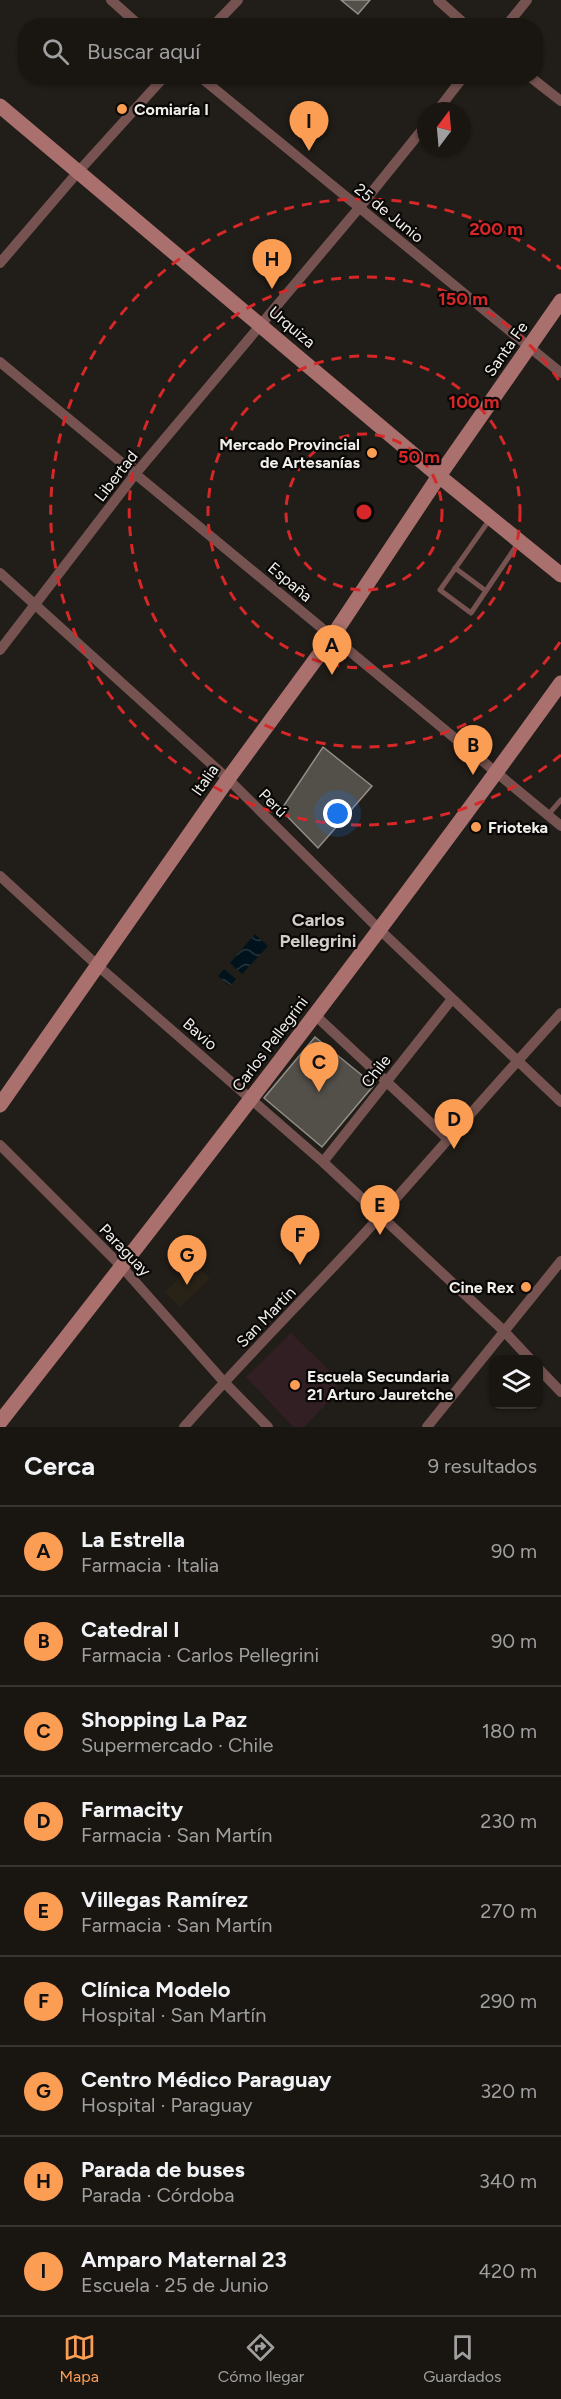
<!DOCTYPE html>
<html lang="es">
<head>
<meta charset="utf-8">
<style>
  body { margin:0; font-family:Figtree,sans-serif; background:#221f1b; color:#f1f3f6 }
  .controls { position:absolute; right:18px; bottom:18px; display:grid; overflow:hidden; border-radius:12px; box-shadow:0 2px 4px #0004 }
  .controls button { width:54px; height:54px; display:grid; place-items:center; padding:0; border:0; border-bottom:2px solid #373532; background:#191612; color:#f1f3f6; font:30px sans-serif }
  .compass { position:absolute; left:417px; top:102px; width:54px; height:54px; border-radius:50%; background:#191612; box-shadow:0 2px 4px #0004; rotate:16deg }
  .you { position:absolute; left:338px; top:814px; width:21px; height:21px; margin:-15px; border:4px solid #fff; border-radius:50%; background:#1a73e8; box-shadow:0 0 0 9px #1a73e833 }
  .badge { display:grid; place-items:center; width:39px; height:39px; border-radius:50%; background:#fc9d54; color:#111; font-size:20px; font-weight:700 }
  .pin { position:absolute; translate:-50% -50px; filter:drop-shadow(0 2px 3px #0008) }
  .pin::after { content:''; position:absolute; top:32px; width:21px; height:18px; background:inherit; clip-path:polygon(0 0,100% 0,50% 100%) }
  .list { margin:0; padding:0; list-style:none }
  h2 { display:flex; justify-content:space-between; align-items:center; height:78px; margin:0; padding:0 24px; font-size:26px }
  h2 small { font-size:20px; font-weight:400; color:#9f9f9f }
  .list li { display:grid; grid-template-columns:39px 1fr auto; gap:18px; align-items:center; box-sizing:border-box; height:90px; padding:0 24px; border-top:2px solid #373532 }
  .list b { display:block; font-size:22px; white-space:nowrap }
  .list p { margin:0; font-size:20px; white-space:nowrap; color:#9f9f9f }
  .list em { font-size:20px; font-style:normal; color:#9f9f9f }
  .icon { flex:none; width:33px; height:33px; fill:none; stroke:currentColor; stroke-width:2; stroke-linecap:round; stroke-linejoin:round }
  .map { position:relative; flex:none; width:561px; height:1427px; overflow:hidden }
  .search { position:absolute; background:#191612; box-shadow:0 2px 4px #0004; left:18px; right:18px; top:18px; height:66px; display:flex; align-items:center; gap:15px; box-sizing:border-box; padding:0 21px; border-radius:24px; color:#9f9f9f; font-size:22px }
  .sheet { height:888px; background:#191612 }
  nav { display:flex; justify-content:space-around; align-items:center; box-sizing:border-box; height:84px; border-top:2px solid #373532; background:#191612; font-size:16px; color:#9f9f9f }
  nav a { display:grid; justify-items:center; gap:3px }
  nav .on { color:#fc9d54 }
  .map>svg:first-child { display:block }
  .built { fill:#292217 }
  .education { fill:#321f24 }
  .water { fill:url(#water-waves) }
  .building { fill:#534f49; stroke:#938e87; stroke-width:1.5 }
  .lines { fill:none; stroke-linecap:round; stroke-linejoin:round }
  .lane { stroke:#765351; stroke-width:5 }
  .street { stroke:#765351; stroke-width:10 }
  .secondary { stroke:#a9706e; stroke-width:15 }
  .ring { fill:none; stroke:#d62828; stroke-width:3; stroke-dasharray:10 8 }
  .poi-dot { fill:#fc9d54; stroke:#090806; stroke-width:2 }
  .labels { text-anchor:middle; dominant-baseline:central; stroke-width:4.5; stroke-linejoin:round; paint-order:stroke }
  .poi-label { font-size:16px; font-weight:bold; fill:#f1efeb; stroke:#090806; text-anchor:start }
  .street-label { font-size:16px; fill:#f1efeb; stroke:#090806 }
  .neighbourhood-label { font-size:18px; font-weight:bold; fill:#d2cdc6; stroke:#090806 }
  .centre { fill:#d62828; stroke:#090806; stroke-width:3 }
  .ring-label { font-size:18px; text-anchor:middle; font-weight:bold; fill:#d62828; stroke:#090806; stroke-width:4.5; stroke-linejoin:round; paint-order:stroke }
</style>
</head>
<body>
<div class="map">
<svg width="561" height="1427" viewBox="0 0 561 1427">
  <defs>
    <pattern id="water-waves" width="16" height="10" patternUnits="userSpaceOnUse" patternTransform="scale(1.5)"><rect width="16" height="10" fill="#00131c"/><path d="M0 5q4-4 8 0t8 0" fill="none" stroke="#26363d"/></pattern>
  </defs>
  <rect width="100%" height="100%" fill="#211d18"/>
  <path class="built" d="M193,1264L210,1278L180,1307L165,1292Z"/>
  <path class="education" d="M291,1333L336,1377L337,1393L304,1427H293L246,1377Z"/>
  <path class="water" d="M255,934L268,946L242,974L230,963Z
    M224,969L236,979L230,986L218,976Z"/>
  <path class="building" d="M341,0H370L358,14Z
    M323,747L372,786L318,848L281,810Z
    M315,1037L374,1085L322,1147L264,1098Z"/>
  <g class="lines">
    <path class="lane" d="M490,519L440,590L471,613L519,542
      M455,568L486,591
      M548,815L561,800"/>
    <path class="street" d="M111,0L140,26
      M438,0L467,26
      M213,26L238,0
      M506,26L527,0
      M199,76L561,373
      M529,76L561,101
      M437,111L464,76
      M0,263L78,172L165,76
      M0,362L561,826
      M0,573L228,779L380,930L561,1102
      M0,650L136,473L359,208L426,125
      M0,876L98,966L323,1162L504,1331L531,1360
      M315,1015L448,1139
      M0,1145L122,1267L224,1382L268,1427
      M323,1162L452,999
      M538,1368L561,1392
      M184,1427C242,1361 304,1299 364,1234C430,1161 494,1086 561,1013
      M427,1427L561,1261"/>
    <path class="secondary" d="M0,106L439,476L561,575
      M0,1105L228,779L332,637L439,476L561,301
      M0,1422C191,1179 380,934 561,683"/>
  </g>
  <g class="ring">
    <circle cx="364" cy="512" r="78"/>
    <circle cx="364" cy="512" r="156"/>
    <path d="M560 642A235 235 0 1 1 560 382"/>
    <path d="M561 755A313 313 0 1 1 561 269"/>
  </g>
  <g class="poi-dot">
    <circle cx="122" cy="109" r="6"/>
    <circle cx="372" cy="453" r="6"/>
    <circle cx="476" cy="827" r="6"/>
    <circle cx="526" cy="1287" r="6"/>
    <circle cx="295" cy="1385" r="6"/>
  </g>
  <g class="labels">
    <g class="poi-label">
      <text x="134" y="109">Comiaría I</text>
      <text x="360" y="444" text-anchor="end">Mercado Provincial<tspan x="360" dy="18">de Artesanías</tspan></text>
      <text x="488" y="827">Frioteka</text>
      <text x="514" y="1287" text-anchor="end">Cine Rex</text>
      <text x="307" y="1376">Escuela Secundaria<tspan x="307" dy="18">21 Arturo Jauretche</tspan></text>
    </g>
    <g class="street-label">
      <text transform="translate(389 213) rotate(39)">25 de Junio</text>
      <text transform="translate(292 327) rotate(40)">Urquiza</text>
      <text transform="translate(506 349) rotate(-55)">Santa Fe</text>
      <text transform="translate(116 476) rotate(-52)">Libertad</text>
      <text transform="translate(290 582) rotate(40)">España</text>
      <text transform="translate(205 780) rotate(-55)">Italia</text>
      <text transform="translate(273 803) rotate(45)">Perú</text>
      <text transform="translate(200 1034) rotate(41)">Bavio</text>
      <text transform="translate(270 1044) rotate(-53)">Carlos Pellegrini</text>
      <text transform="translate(376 1071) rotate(-52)">Chile</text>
      <text transform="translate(125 1250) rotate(46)">Paraguay</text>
      <text transform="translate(266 1317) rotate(-46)">San Martín</text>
    </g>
    <g class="neighbourhood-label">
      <text x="318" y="920">Carlos<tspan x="318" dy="21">Pellegrini</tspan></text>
    </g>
  </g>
  <circle cx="364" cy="512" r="9" class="centre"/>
  <g class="ring-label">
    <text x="496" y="235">200 m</text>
    <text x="463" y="305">150 m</text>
    <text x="474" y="408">100 m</text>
    <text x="419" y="463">50 m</text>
  </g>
</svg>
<div class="controls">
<button><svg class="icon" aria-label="layers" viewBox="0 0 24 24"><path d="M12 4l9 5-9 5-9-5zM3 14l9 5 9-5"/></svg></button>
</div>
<svg class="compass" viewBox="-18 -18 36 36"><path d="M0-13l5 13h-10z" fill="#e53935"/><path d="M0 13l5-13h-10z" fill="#9f9f9f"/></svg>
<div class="you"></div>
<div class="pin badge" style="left:332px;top:675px">A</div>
<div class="pin badge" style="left:473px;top:775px">B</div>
<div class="pin badge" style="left:319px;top:1092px">C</div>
<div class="pin badge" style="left:454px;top:1149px">D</div>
<div class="pin badge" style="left:380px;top:1235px">E</div>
<div class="pin badge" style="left:300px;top:1265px">F</div>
<div class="pin badge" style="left:187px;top:1285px">G</div>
<div class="pin badge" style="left:272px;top:289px">H</div>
<div class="pin badge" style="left:309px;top:151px">I</div>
<div class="search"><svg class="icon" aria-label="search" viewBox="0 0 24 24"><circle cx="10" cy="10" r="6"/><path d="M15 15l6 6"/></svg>Buscar aquí</div>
</div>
<section class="sheet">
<h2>Cerca<small>9 resultados</small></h2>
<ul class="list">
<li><span class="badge">A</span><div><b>La Estrella</b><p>Farmacia · Italia</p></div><em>90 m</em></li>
<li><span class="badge">B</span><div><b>Catedral I</b><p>Farmacia · Carlos Pellegrini</p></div><em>90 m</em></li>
<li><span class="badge">C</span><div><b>Shopping La Paz</b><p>Supermercado · Chile</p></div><em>180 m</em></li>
<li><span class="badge">D</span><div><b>Farmacity</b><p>Farmacia · San Martín</p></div><em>230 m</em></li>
<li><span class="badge">E</span><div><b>Villegas Ramírez</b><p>Farmacia · San Martín</p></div><em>270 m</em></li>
<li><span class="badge">F</span><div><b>Clínica Modelo</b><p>Hospital · San Martín</p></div><em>290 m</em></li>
<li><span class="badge">G</span><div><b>Centro Médico Paraguay</b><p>Hospital · Paraguay</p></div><em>320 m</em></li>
<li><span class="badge">H</span><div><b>Parada de buses</b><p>Parada · Córdoba</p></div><em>340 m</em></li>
<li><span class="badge">I</span><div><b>Amparo Maternal 23</b><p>Escuela · 25 de Junio</p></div><em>420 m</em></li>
</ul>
</section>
<nav>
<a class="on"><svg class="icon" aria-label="map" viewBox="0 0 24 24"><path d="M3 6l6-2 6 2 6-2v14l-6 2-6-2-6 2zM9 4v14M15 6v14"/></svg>Mapa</a>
<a><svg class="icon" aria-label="directions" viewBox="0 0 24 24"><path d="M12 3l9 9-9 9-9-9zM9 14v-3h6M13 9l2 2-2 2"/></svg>Cómo llegar</a>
<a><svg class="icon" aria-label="saved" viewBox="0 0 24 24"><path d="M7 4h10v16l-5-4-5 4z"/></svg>Guardados</a>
</nav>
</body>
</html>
